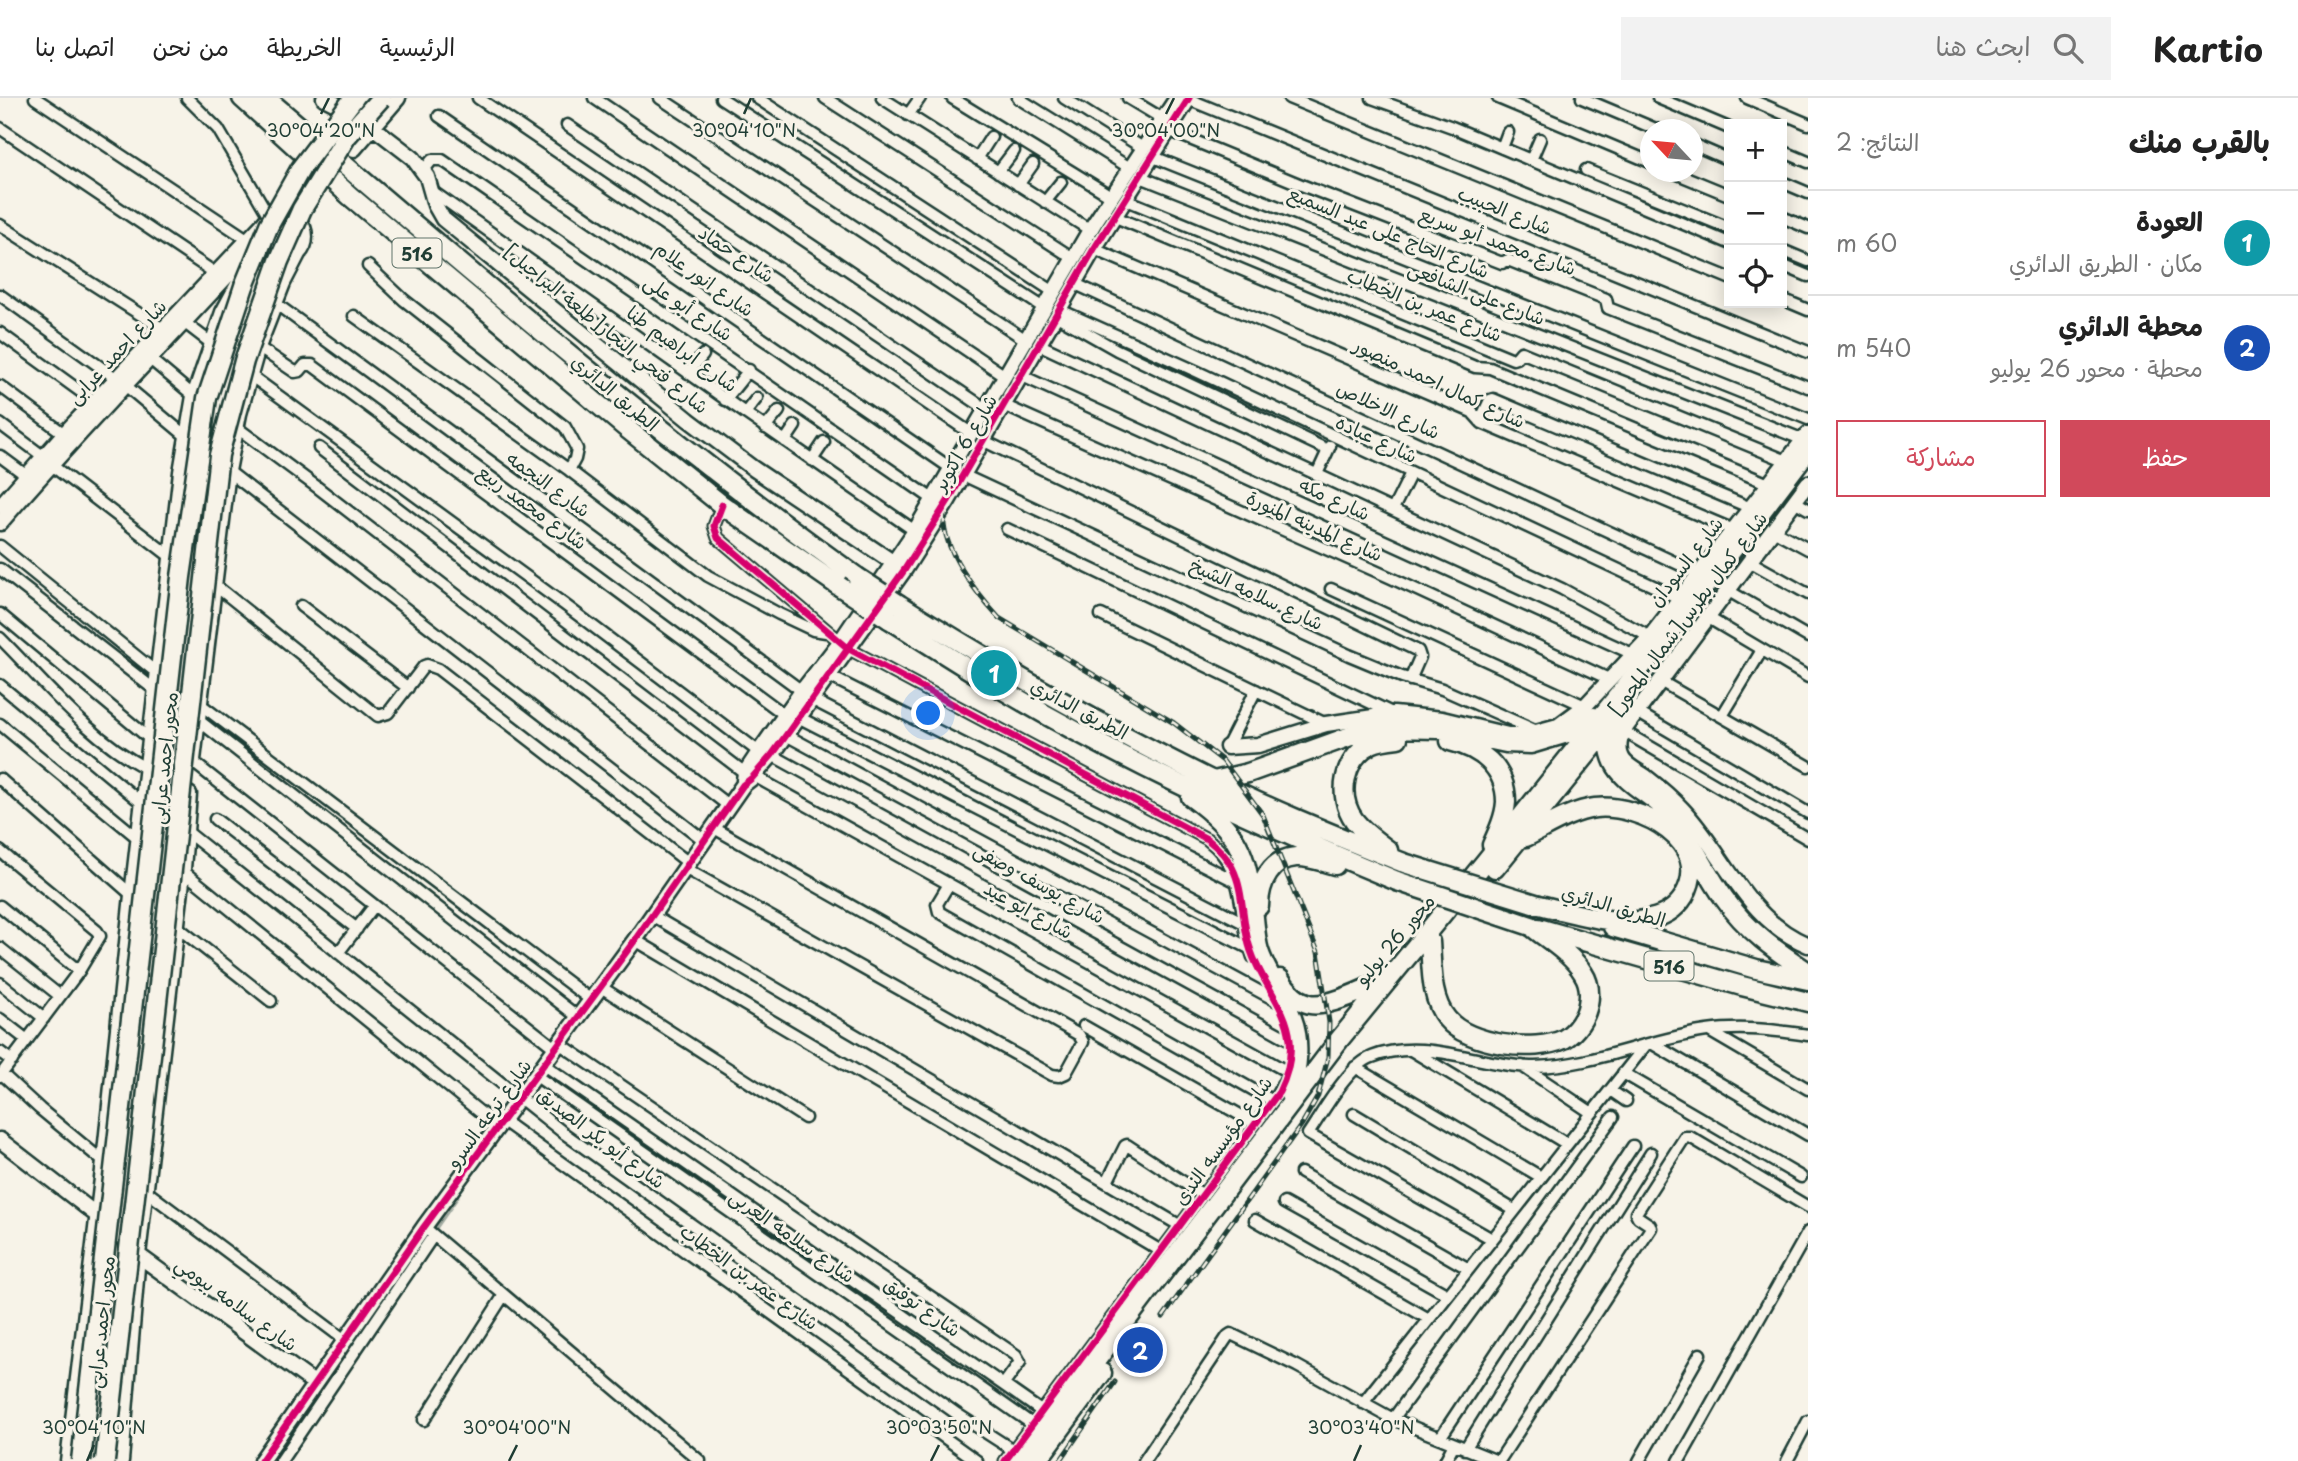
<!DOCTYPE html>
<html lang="ar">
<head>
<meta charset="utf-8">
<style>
  body { margin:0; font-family:"Playpen Sans","Playpen Sans Arabic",sans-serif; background:#f2f2f2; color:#222; direction:rtl }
  .controls { position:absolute; right:21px; top:21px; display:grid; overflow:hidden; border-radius:0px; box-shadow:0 4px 18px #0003 }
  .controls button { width:63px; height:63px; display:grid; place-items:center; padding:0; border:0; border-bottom:2px solid #e0e0e0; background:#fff; color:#222; font:35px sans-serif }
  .compass { position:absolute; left:1640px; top:21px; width:63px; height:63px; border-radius:50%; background:#fff; box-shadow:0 4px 18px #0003; rotate:296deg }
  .you { position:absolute; left:929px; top:616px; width:24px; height:24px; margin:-18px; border:5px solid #fff; border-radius:50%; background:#1a73e8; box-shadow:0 0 0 10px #1a73e833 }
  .badge { display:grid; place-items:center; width:46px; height:46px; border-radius:50%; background:#d1495b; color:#fff; font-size:23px; font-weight:700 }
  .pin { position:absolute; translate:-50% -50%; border:4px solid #fff; box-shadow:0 2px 7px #0006 }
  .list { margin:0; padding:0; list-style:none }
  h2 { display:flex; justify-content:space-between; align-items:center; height:91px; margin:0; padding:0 28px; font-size:30px }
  h2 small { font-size:23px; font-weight:400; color:#767676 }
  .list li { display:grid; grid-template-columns:46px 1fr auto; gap:21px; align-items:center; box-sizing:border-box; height:105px; padding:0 28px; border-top:2px solid #e0e0e0 }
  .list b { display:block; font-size:26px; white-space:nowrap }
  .list p { margin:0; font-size:23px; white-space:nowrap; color:#767676 }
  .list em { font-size:23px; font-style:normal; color:#767676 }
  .actions { display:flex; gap:14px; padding:21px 28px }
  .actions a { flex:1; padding:16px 0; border:2px solid #d1495b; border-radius:0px; text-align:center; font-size:24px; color:#d1495b }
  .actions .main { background:#d1495b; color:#fff }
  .icon { flex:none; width:38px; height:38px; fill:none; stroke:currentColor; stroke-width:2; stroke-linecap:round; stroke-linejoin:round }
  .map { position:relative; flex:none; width:1808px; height:1363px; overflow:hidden; direction:ltr }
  header { display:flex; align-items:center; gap:42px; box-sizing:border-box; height:98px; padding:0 35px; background:#fff; border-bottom:2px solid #e0e0e0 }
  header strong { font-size:33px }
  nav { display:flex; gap:38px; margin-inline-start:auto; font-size:24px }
  .search { width:490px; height:63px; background:#f2f2f2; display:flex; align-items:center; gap:18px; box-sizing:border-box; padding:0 24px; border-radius:0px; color:#767676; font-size:26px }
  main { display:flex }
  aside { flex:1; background:#fff }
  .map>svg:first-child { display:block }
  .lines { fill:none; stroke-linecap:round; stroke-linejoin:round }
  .canal { stroke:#a4ada3; stroke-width:9 }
  .secondary-tunnel { stroke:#cccfc4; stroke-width:14; stroke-dasharray:14 7; stroke-linecap:butt }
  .street-casing { stroke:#1f3d34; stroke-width:15 }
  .secondary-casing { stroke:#1f3d34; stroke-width:19 }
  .highway-casing { stroke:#1f3d34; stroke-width:23 }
  .street { stroke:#f7f3e8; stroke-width:10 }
  .secondary { stroke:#f7f3e8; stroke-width:14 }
  .highway { stroke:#f7f3e8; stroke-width:18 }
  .rail-casing { stroke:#1f3d34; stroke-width:5 }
  .rail { stroke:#f7f3e8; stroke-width:2.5; stroke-dasharray:8; stroke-linecap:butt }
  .highway-bridge-casing { stroke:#1f3d34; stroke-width:23; stroke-linecap:butt }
  .highway-bridge { stroke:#f7f3e8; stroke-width:18 }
  .cycleway-casing { stroke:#f7f3e8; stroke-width:11 }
  .cycleway { stroke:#d6006c; stroke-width:7 }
  .ticks { fill:none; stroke:#1f3d34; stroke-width:2.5 }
  .labels { text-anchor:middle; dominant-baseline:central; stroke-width:6; stroke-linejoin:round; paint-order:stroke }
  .shield { fill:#f7f3e8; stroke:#60746a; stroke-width:2 }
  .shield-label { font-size:18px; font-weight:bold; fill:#1f3d34 }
  .street-label { font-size:19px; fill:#1f3d34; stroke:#f7f3e8 }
  .ticks-label { font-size:18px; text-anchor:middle; fill:#1f3d34; stroke:#f7f3e8; stroke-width:6; stroke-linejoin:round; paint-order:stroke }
</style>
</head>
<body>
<header>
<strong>Kartio</strong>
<div class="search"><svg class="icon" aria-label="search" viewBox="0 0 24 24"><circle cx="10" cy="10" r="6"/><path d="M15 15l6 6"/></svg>ابحث هنا</div>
<nav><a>الرئيسية</a><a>الخريطة</a><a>من نحن</a><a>اتصل بنا</a></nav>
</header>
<main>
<aside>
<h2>بالقرب منك<small>النتائج: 2</small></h2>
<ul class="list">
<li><span class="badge" style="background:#0f9aa8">1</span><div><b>العودة</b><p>مكان · الطريق الدائري</p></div><em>60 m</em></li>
<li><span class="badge" style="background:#1a4fb4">2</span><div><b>محطة الدائري</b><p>محطة · محور 26 يوليو</p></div><em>540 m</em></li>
</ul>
<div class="actions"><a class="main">حفظ</a><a>مشاركة</a></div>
</aside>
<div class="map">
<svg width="1808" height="1363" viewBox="0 0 1808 1363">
  <rect width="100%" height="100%" fill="#f7f3e8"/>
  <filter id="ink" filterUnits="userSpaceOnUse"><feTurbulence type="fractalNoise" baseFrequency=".0143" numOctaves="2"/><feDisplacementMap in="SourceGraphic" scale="14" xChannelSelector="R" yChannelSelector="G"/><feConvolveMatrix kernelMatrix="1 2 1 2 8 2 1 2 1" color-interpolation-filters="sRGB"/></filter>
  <g filter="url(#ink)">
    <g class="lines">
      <path class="canal" d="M432,1131L455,1098
        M271,1363L425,1141"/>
      <path class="secondary-tunnel" d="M290,104L334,44"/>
      <g class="street-casing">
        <path id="street" d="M35,0L247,141
          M187,0L218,31L270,120
          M478,0L978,340L1418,553L1420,559L1410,582
          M594,0L1005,278
          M660,0L1026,242
          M721,0L1055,217L1117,252L1328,352
          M757,0L1054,194
          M825,0L1073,160
          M882,0L1090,132
          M952,0L1111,98
          M1018,0L1130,70
          M1064,0L1143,50
          M1128,0L1163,21
          M1289,0L1729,180
          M1372,0L1452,29L1729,145
          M1498,0L1650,64
          M1582,0L1658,32
          M1658,0L1729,30
          M1747,0L1808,26
          M1188,1L1808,254
          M908,17L920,0
          M439,18L952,371
          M567,27L986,311
          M0,30L215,175
          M1168,32L1304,88L1502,165L1508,162L1606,201L1608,210L1808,289
          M1692,46L1729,62
          M1502,50L1508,34
          M1782,53L1808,64
          M1151,58L1808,321
          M977,61L991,39
          M1531,62L1540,41
          M1586,72L1729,130
          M423,73L432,62H442L934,402
          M998,74L1014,53
          M1673,74L1729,97
          M1138,78L1804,342
          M1782,84L1808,95
          M1018,87L1033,66
          M432,93L745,315L915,433
          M1124,101L1513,261L1516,260L1521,254L1787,363
          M1045,104L1061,84
          M1113,118L1475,269L1490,270L1769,386
          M1782,119L1808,130
          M0,127L163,231
          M1094,151L1472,314L1482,325L1734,432
          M1782,152L1808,163
          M1782,167L1808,178
          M368,168L404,202L565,329L577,351L575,361L569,372
          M1069,183L1700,476
          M0,197L117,281
          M1782,201L1808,212
          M275,205L802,593
          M1058,211L1196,273L1681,501
          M354,218L569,372L708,478L779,516L813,532L826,534
          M185,225L211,245
          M0,235L95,304
          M1038,246L1562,491L1650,539
          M258,249L295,274L300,273L305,267H312L785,617
          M150,261L194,298
          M688,275L703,257
          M250,277L565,507L759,654
          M1020,277L1635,557
          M125,287L187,339
          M0,288L67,338
          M725,302L749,272
          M1003,307L1389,479L1611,582
          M745,315L757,300
          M1480,323L1490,302L1493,301L1751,410
          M0,326L44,359
          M236,329L317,389L729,708
          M765,330L779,313
          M785,343L795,328
          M319,350L749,678
          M0,358L27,378
          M812,362L824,344
          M50,366L171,459
          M228,373L705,743
          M1317,376L1330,348
          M963,377L1349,557L1402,579L1442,591L1537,633
          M1794,403L1808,411
          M722,407L714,428L718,440L849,551L1207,741C1249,773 1236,814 1253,859
          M1393,411L1411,375
          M1007,431L1392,615
          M1773,432L1808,451
          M0,448L157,575
          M1749,463L1808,496
          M0,471L155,592
          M216,488L378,618L388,615L424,568L427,567L438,571L690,766
          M1331,491L1585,608
          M1727,492L1808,539
          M301,508L408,590
          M0,516L150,641
          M1101,517L1326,626
          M1707,519L1808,579
          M0,540C48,588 86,638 147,671
          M829,578L1237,784
          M1660,583L1808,668
          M0,587L143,706
          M811,601L1244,825
          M200,606L591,902
          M1637,614L1808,715
          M1722,618L1762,552
          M798,619L1249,850
          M198,622L578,919
          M0,626L139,741
          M1623,633L1808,741
          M786,637L1277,903
          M1227,649L1256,592
          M772,657L1290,942
          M193,664L555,950
          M754,678L1288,974
          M0,681L132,797
          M215,721L357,831
          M186,733L565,1036L957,1316L1013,1352
          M0,753L97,833L100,838L79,873L0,978
          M686,771L1052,977L1059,978L1066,975L1083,944L1079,937L714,730
          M183,773L497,1028
          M949,786L937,806L939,814L1273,1003
          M0,808L79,873
          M653,818L1179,1127
          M176,828L271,903
          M635,842L1161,1153
          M0,850L60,898
          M338,855L374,808
          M0,885L44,920
          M601,889L805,1020
          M0,921L27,942
          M1084,928L1256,1026
          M1709,933L1808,991
          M559,945L1016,1257L1020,1264L1004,1286
          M1653,946L1808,1037
          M1411,952L1567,1046
          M0,954L12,963
          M543,966L1041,1313
          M1522,968L1592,1015
          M1355,969L1541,1079
          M1623,975L1801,1079
          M2,976L40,1011L104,1064
          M535,977L1032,1326
          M1610,992L1626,1003
          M1354,1016L1514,1112
          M502,1022L977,1363
          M1301,1075L1469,1171
          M1107,1084L1125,1048L1127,1047L1203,1097
          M146,1093L345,1242
          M1284,1105L1448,1197
          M1255,1122L1429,1221
          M424,1129L700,1363
          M1492,1141L1308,1036C1323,1014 1348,968 1372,959C1424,938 1481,969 1535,969C1593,968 1649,941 1707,933C1740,928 1775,932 1808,937
          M1363,1305L1645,948
          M1393,1321L1613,1019
          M424,1322L504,1197
          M1440,1340L1633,1048
          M1465,1351L1651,1055
          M281,1363L433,1138
          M1005,1363L1273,1003L1284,984L1289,970
          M1144,1363L1228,1238L1231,1236L1297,1268L1393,1321L1497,1363
          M1445,1363L1454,1346
          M1499,1363L1651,1130L1650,1127L1638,1119L1636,1115L1685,1039H1690L1808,1109
          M1639,1363L1700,1256
          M1679,1363L1808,1134
          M1787,1363L1808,1323"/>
      </g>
      <g class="secondary-casing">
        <path id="secondary" d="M324,0L356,16L413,60L427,79L435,107L443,121L689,322L754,371L894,465
          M354,51L398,0
          M259 139a23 23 0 1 1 46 0a23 23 0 1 1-46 0Z
          M1808,385L1623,633C1619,643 1617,654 1624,663C1630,670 1639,674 1646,679C1659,689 1671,699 1682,711C1725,756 1746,822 1808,847
          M0,408L64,336L263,126
          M0,425C83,328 174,237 260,142
          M1227,649L1258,647L1326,626L1394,616L1442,621L1508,637H1525L1558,628L1585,608L1650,539L1808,336
          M193,662L228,373L239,316L258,249L283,185L299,154
          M744,682L745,675L759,654L802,593L840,544L915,433L1090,132L1177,0
          M0,1042L98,1118
          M138,1157L314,1285
          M68,1363L104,1064L132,797L181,374L194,298L223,214L242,179
          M121,1363L138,1157L182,783L189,696
          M261,1363L424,1129L635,842L743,687L752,680L772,657L905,471L948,403L1094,151L1189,0"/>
      </g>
      <g class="highway-casing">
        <path id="highway" d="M242,0L350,98L625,329L722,407L839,488
          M266,0C459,164 650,331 857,479
          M900,507C999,569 1100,627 1205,679C1269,711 1337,738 1404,765
          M889,521C924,543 958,565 993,586C1121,663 1259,726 1397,783
          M1607,633C1609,643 1609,654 1614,664C1626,688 1656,698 1672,718C1693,744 1705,773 1724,800C1746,832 1776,853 1808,874
          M1450,643C1480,650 1506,669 1506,704C1505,719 1498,734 1492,747
          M1214,683L1248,675L1362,634L1388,630L1439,631L1506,645L1531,646L1571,634L1594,619
          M1191,699C1238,733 1247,754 1253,811C1255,825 1255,839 1259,853C1267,877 1283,897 1292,920C1302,946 1296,974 1291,1000
          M1526,739C1548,728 1571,713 1595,710C1640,705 1715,744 1684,798C1675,813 1660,820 1644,822C1613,828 1571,814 1539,807
          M1388,752C1376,743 1363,734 1354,722C1337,698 1343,661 1371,646C1379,642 1388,641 1398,640
          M1495,770L1627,607
          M1259,808C1259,785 1271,761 1296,759C1308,758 1323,764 1335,767
          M1613,829L1756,871L1808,882
          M1538,830L1742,888L1808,904
          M1430,844C1432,870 1430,900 1447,921C1468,947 1535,955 1564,941C1576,934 1586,919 1588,906C1590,896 1589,884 1583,875C1572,856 1548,842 1531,828
          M1280,881C1287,892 1297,903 1310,906C1329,910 1367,890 1385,882
          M1020,1363L1339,942L1485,764L1686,513L1808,352
          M1037,1363L1102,1275"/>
      </g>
      <use href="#street" class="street"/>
      <use href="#secondary" class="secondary"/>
      <use href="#highway" class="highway"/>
      <g class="rail-casing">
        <path id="rail" d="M1163,1219L1302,1026L1318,998L1328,959L1329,924L1318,854L1263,717L1223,663L1174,625L999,520C977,496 940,449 944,416C946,397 958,377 967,360L1104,127L1187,0
          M1060,1363L1115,1284"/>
      </g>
      <use href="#rail" class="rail"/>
      <g class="highway-bridge-casing">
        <path id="highway-bridge" d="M857,479L900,507
          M839,488L889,521
          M1404,765L1539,807
          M1397,783L1531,828
          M81,1363L181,479L207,300L244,188L269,127L301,70L354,0
          M105,1363L219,357L244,263L279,163L302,111L347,38L381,0"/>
      </g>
      <use href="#highway-bridge" class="highway-bridge"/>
      <g class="cycleway-casing">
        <path id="cycleway" d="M722,407L714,428L718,440L849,551L1207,741C1217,749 1226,757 1232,769C1245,794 1241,826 1251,853C1261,884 1287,909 1290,942C1292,961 1287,978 1279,994L1005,1363
          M261,1363L424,1129L635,842L743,687L752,680L772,657L905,471L948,403L1094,151L1189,0"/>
      </g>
      <use href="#cycleway" class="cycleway"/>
    </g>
  </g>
  <path class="ticks" d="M321,16L329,0M744,16L751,0M1166,16L1174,0M87,1363L94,1347M509,1363L517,1347M931,1363L939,1347M1354,1363L1361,1347"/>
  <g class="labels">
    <g class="shield">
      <rect x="392.5" y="140.5" width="49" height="29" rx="5"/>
      <rect x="1644.5" y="853.5" width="49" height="29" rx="5"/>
    </g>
    <g class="shield-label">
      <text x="417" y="155">516</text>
      <text x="1669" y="868">516</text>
    </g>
    <g class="street-label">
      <text transform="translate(1505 111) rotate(22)">شارع الحبيب</text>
      <text transform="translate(1389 133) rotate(22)">شارع الحاج على عبد السميع</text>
      <text transform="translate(1498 142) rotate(20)">شارع محمد أبو سريع</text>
      <text transform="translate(737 155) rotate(34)">شارع حماد</text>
      <text transform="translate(705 180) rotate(35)">شارع انور علام</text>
      <text transform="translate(1477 194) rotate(21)">شارع على الشافعى</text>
      <text transform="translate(1425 206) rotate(22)">شارع عمر بن الخطاب</text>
      <text transform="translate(689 209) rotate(34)">شارع أبو على</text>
      <text transform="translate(607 230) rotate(39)">شارع فتحي النجار[طلعة البراجيل]</text>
      <text transform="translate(683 250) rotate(36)">شارع ابراهيم طنا</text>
      <text transform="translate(116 253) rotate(-47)">شارع احمد عرابى</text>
      <text transform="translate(1440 284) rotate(25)">شارع كمال احمد منصور</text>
      <text transform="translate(616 294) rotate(40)">الطريق الدائري</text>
      <text transform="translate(1389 311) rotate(25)">شارع الاخلاص</text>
      <text transform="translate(1377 340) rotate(25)">شارع عباده</text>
      <text transform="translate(964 344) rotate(-60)">شارع 6 اكتوبر</text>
      <text transform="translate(549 385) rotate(36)">شارع النجمه</text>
      <text transform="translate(1335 400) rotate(25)">شارع مكه</text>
      <text transform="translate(533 408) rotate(36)">شارع محمد ربيع</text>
      <text transform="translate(1315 427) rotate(24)">شارع المدينه المنورة</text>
      <text transform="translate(1685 463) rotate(-52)">شارع السودان</text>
      <text transform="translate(1257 495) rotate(25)">شارع سلامه الشيخ</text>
      <text transform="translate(1687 515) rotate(-53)">شارع كمال بطرس[شمال المحور]</text>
      <text transform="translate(1080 610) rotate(28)">الطريق الدائري</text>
      <text transform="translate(163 660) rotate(-84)">محور احمد عرابى</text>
      <text transform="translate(1040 784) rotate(29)">شارع يوسف وصفى</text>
      <text transform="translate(1614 807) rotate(16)">الطريق الدائري</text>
      <text transform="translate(1029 811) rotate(29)">شارع ابو عيد</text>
      <text transform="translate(1394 841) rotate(-50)">محور 26 يوليو</text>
      <text transform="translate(488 1015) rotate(-54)">شارع ترعه السرو</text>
      <text transform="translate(602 1039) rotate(37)">شارع أبو بكر الصديق</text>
      <text transform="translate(1222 1042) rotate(-54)">شارع مؤسسه الندى</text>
      <text transform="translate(793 1137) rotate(35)">شارع سلامه العربى</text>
      <text transform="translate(750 1178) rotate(36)">شارع عمر بن الخطاب</text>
      <text transform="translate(237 1205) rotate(36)">شارع سلامه بيومي</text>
      <text transform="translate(923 1208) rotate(35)">شارع توفيق</text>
      <text transform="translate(100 1224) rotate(-84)">محور احمد عرابى</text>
    </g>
  </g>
  <g class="ticks-label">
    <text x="321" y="39">30°04'20"N</text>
    <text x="744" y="39">30°04'10"N</text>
    <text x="1166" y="39">30°04'00"N</text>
    <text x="94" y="1336">30°04'10"N</text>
    <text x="517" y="1336">30°04'00"N</text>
    <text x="939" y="1336">30°03'50"N</text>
    <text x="1361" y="1336">30°03'40"N</text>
  </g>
</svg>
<div class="controls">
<button>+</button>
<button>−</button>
<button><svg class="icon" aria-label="locate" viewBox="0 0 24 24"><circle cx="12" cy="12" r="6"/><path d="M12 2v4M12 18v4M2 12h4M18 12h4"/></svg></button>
</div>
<svg class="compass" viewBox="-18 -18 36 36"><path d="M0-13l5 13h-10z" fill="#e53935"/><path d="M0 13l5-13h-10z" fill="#767676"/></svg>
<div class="you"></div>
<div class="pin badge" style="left:994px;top:575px;background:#0f9aa8">1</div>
<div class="pin badge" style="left:1140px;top:1252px;background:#1a4fb4">2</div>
</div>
</main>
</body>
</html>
